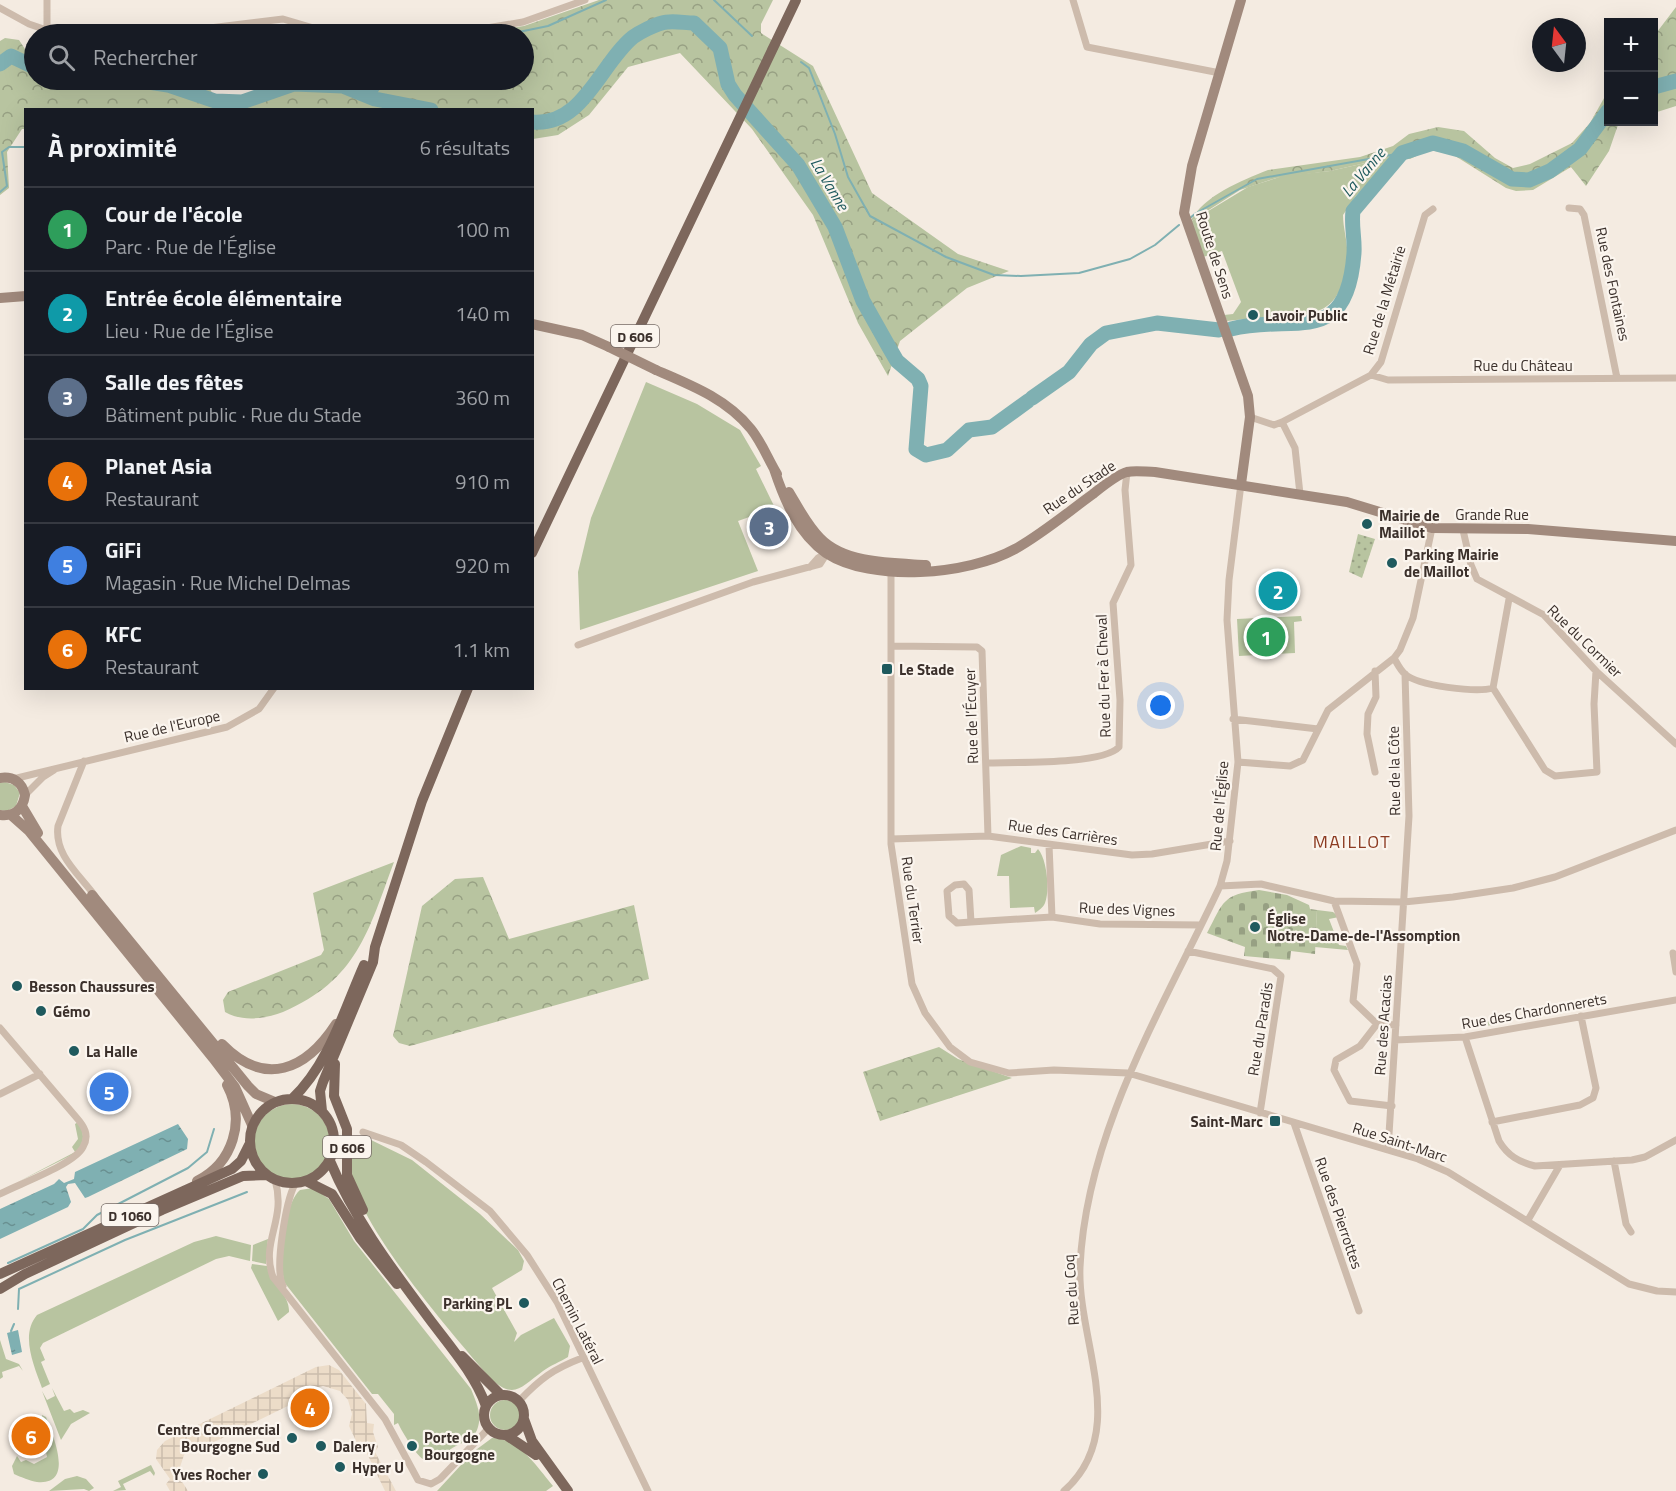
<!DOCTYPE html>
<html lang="fr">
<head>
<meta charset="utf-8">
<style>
  body { margin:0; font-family:"Titillium Web",sans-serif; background:#20242c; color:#f1f3f6 }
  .controls { position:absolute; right:18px; top:18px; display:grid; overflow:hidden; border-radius:0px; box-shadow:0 6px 24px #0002 }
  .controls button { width:54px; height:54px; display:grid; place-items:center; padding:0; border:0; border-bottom:2px solid #363941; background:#171b24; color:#f1f3f6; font:30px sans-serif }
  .compass { position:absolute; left:1532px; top:18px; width:54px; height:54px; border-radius:50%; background:#171b24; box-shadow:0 6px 24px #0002; rotate:345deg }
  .you { position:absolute; left:1161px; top:706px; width:21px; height:21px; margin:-15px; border:4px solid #fff; border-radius:50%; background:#1a73e8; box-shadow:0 0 0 9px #1a73e833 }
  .badge { display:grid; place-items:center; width:39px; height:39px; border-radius:50%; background:#8c9099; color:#fff; font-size:20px; font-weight:700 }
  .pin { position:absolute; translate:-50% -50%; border:3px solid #fff; box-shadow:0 2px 6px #0006 }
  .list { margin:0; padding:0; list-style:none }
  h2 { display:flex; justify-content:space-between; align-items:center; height:78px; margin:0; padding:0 24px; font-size:26px }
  h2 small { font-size:20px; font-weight:400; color:#9ea1a6 }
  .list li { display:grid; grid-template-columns:39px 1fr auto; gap:18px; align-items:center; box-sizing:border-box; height:84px; padding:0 24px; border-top:2px solid #363941 }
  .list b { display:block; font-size:22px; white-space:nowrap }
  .list p { margin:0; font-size:20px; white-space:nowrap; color:#9ea1a6 }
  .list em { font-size:20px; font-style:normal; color:#9ea1a6 }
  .icon { flex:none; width:33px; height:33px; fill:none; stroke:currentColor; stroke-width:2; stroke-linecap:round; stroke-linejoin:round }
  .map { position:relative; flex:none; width:1676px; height:1491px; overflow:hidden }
  .search { position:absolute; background:#171b24; box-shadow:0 6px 24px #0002; left:24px; top:24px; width:510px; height:66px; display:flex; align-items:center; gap:15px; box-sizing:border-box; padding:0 21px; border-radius:33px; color:#9ea1a6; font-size:22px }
  .panel { position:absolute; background:#171b24; box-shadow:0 6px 24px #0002; left:24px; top:108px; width:510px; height:582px; border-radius:0px }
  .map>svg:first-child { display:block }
  .green { fill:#b8c4a0 }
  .forest { fill:url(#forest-crowns) }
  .cemetery { fill:url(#cemetery-stones) }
  .garden { fill:url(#garden-dots) }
  .plaza { fill:url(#plaza-grid) }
  .water { fill:url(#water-ripples) }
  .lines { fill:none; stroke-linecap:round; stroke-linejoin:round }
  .stream { stroke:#7fb0b2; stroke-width:2 }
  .canal { stroke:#7fb0b2; stroke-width:8 }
  .river { stroke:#7fb0b2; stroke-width:15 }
  .street { stroke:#cdbbac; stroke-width:7 }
  .secondary { stroke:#a18a7d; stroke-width:10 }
  .primary { stroke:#7d675c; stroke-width:10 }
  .secondary-bridge { stroke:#a18a7d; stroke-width:10 }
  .poi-dot { fill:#1f5a5e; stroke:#fbf5ee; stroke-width:2 }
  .labels { text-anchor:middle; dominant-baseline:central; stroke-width:4.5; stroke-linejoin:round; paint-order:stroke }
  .shield { fill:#fbf5ee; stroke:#756b66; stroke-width:1.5 }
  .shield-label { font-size:14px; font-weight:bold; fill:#3b302b }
  .street-label { font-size:15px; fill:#3b302b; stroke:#fbf5ee }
  .poi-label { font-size:15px; font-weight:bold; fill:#3b302b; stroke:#fbf5ee; text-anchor:start }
  .water-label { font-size:16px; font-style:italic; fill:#1f5a5e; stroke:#fbf5ee }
  .quarter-label { font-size:18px; letter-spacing:1.5px; fill:#8c3b22; stroke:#fbf5ee }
</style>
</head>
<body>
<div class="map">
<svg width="1676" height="1491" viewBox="0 0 1676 1491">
  <defs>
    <pattern id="forest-crowns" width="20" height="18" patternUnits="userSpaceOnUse" patternTransform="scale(1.5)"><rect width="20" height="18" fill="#b8c4a0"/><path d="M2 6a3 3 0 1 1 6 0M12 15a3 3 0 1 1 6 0" fill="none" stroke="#97a083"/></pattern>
    <pattern id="cemetery-stones" width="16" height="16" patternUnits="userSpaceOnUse" patternTransform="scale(1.5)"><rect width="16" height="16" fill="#b8c4a0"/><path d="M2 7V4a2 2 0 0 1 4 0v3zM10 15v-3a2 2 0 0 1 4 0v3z" fill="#97a083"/></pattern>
    <pattern id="garden-dots" width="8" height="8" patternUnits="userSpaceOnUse" patternTransform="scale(1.5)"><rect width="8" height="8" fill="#b8c4a0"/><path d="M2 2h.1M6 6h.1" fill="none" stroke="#97a083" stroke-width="1.8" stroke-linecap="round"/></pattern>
    <pattern id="plaza-grid" width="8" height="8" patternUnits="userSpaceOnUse" patternTransform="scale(1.5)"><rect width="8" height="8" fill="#ecdcc8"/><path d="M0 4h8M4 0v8" fill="none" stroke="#cbbdac"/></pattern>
    <pattern id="water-ripples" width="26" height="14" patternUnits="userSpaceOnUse" patternTransform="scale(1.5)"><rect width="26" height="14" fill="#7fb0b2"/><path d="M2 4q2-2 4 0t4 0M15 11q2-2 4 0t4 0" fill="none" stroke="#699091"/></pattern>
  </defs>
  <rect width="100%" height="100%" fill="#f4ebe1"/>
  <path class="green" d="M1392,157L1356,196L1343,215C1343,230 1349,245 1347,261C1341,309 1322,315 1278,317C1261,318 1244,319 1227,321L1224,315L1233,314L1241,302L1222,251L1203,257L1190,222L1248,187L1283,176L1330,171Z
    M646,382L697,404L740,430L761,466L756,469L775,508L738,521L758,571L580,630L578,572L591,518Z
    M1301,616L1302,621L1294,622L1295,653L1239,656L1237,619Z
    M5,782L14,785L20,793L16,806L7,811L0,810V783Z
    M1021,846L1031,848V853H1035L1038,849C1047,859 1050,891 1045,903C1043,908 1039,910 1035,913L1034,907L1010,908L1009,876H997L1001,855Z
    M1317,910L1333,912L1339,917L1329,919L1339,945L1346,946L1348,950L1315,947Z
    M1475,1021H1497L1500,1024L1461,1029Z
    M254 1142a38 38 0 1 1 76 0a38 38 0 1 1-76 0Z
    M78,1122C85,1134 85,1141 76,1153L16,1183L75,1152L72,1147L78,1139L75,1124Z
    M369,1139L412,1160L480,1214L518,1250L524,1261L522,1270L492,1288L517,1333L514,1342L521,1335L554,1318L570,1346L568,1357C560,1362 551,1365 543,1371C521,1387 514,1401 489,1377C452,1333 359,1228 351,1173C349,1162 351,1151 351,1140Z
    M313,1188L329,1199L354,1241L471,1389C476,1402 483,1415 477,1430C472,1441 465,1441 456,1446C445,1451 436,1466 423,1459C417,1456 402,1432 398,1423L394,1425V1414L378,1394H372L284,1282C280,1261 283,1205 300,1190Z
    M216,1236L251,1245L250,1261L229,1256L216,1259L43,1343L40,1348L45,1360L41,1362L50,1384L42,1388C34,1366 20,1335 37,1315L194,1242Z
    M268,1239L266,1264L252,1261L253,1245Z
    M252,1264L267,1266C271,1283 290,1295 289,1312L278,1321L251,1268Z
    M0,1340L6,1359L19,1364L23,1371L19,1366L2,1372L3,1377L0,1379Z
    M52,1388L64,1411L70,1409L74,1413L83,1410L90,1413L71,1424L61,1440L42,1391L47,1400L55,1396Z
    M490 1415a15 15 0 1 1 30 0a15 15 0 1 1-30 0Z
    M42,1415L46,1417C52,1433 76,1486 37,1482C30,1481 21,1477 14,1474L12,1466L17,1456L21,1462L26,1460L34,1464L47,1457L42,1432Z
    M492,1438C519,1438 537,1467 553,1486L546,1491H437L473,1452Z
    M151,1465L155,1473L154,1476L150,1471L123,1484L126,1490L113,1491L121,1487L118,1481Z
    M77,1476L86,1479L94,1488L89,1491L84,1489L49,1491L65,1479Z"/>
  <path class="forest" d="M599,0H773L761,24V33L813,66L872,193L958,254L1009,271L967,288L900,341L888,376L858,323L813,215L752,129L680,53L628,67L589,115L558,135L533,139L532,110H26L25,129H22L7,152L9,188L0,195V41L5,38L19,40L31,58L34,59V80H204L215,97L241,98L294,81L524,80V34H475L524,26Z
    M1676,7V106L1654,113V36Z
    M1608,91V122H1619L1609,151L1586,186L1571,167L1533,190L1516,191L1506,188L1452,154L1429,150L1410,159L1392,157L1330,171L1276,178L1240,190L1190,222C1204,195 1241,181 1268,170L1360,157L1393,146L1409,134L1438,127L1464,131L1495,158L1513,168L1530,164L1572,143L1590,123Z
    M394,862C368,932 357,980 283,1012C265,1019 242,1022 225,1012L223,1000L228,992L321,955L324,950L313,893Z
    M483,877L509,939L634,905L649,979L410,1046L399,1043L393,1036L422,906L455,879Z
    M939,1047L958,1059L1012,1078L880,1121L863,1072Z"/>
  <path class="cemetery" d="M1259,890L1287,895L1309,905L1310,909L1317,910L1315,954L1291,951L1290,960L1244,956L1245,947L1207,933C1224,901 1222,895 1259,890Z"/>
  <path class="garden" d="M1358,534L1375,539L1362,578L1349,572Z"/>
  <path class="plaza" d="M329,1365L339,1370L366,1404L367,1423L374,1424L373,1432L378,1447L375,1452L396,1491H385L361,1441L357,1443L349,1426L352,1414L348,1400L340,1391L323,1386L311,1389L298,1401L212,1443L191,1448L184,1455L180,1467L181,1480L188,1491H170L166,1484L170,1479L156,1459L157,1450L165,1441L316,1367Z"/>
  <path class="water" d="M178,1124L188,1139L187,1149L88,1197L85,1198L75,1183L68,1184L66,1187L71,1202L68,1207L0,1239V1209L54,1184L59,1179L64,1183L74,1179L75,1172Z
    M18,1330L22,1352L12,1355L7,1333Z"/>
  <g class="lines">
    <path class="stream" d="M714,0L752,36
      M509,34L548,26L606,0
      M801,62L809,68L835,134L848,177L870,216L946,257L994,275L1021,276L1079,273L1130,259L1155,245L1179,225
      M231,110L242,102
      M0,192L7,186L2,152L9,147H26
      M1198,212L1257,179L1402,153
      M1190,218L1196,213
      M8,1263L83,1229L97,1215L188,1168L207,1152L214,1129
      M18,1309L19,1289L125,1240L247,1192
      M11,1331L14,1324"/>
    <path class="canal" d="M370,97L381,80"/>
    <path class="river" d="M0,64L11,56L34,67
      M72,80L89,82L134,80
      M136,80L168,85L215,101L242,102L294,84L343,86L375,99L431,110
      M1654,87L1676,81
      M532,122C583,127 600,64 633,37C640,32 654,25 662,23C671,20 684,23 694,23L720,48L728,84L735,95L798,165L835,227L863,301L890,349L897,361L918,379L921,386L916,449L926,455L947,450L969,430L992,427L1028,401
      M1231,329C1296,313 1347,349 1354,253C1355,239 1351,225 1353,211L1402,153L1433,143L1463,151L1512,179L1529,180L1550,171L1580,149L1608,111
      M1032,398L1069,372L1091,344L1106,333L1157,323L1219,330"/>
    <path class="street" d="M47,0V31
      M1073,0L1087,47L1220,73
      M0,8L29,24L58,34
      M161,34L283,19L334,34
      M451,34L523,22L585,0
      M1569,208L1580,209L1584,215L1617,378
      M1371,375L1388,380L1676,378
      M1250,417L1274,425L1282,422L1371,375L1381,362L1425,215L1433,209
      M1282,422L1295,448L1300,494
      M1463,530L1471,565L1477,579L1544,615L1596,671L1676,744
      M810,567L818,558L828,552
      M891,568V844L912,984L925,1013L950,1047L970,1062L1009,1073L1054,1070L1128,1073L1418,1159L1448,1172L1629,1284L1657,1291L1676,1292
      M578,645L753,582L820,564L827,553
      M892,646L977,647L982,651L988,836
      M1394,658C1397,663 1400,670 1405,674C1418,686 1477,693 1493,688L1509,599
      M1493,688L1545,770L1555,776L1597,772L1594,704L1596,671
      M1233,719L1318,729
      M84,761L58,826C54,855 79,874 95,896
      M1238,762L1290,766L1303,760L1328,710L1394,658L1400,650L1413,618L1432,528
      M986,763C1012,762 1103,765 1119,747L1120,700L1113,603L1131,565L1125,490L1127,472
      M1375,772L1367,734L1368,714L1376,697L1375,671
      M13,779L227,727L259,709L274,688
      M25,795L43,777L54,770
      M891,839L988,836L1132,855L1152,854L1230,841
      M1049,845L1052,917
      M1220,886L1261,884L1334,901L1404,902L1453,897L1513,888L1555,877L1676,830
      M1334,901L1357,964L1353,1001L1377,1024L1360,1046L1336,1060L1334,1070L1350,1101L1392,1106
      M971,922L957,923L949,916L947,891L955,885L964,884L969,890L971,922L1052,917L1100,924L1201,925
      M1188,951L1273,969L1281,976L1260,1113
      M1673,953L1676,972
      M1377,1024L1396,1025
      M0,1028L76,1117C84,1126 90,1135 83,1147C75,1164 19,1184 0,1194
      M1465,1037L1499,1141C1508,1156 1519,1162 1535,1166L1632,1160L1645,1157L1676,1140
      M1395,1040L1465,1037L1676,1000
      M0,1094L40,1074
      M1492,1122L1580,1105L1593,1098L1596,1088L1581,1016
      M1294,1123L1359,1311
      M363,1132L401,1145L426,1162L490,1211L527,1255L557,1302L648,1491
      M1388,1150L1409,816L1405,674
      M1614,1161L1626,1224L1631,1232
      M275,1180C287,1220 260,1241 273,1277L385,1419L418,1480L431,1484L440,1479L489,1428
      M1528,1220L1560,1165
      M283,1286C274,1269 286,1201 295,1184
      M519,1401C540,1379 553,1369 582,1358
      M1064,1491C1131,1432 1077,1341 1080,1267C1086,1131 1164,1006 1220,886L1227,861L1238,762L1227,620L1229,580L1241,484"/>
    <path class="secondary" d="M0,298L26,296
      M532,324L582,335L609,347
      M656,370C691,385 727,399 751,429C762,443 768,459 777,474
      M774,469C784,499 798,534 826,553C872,583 968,575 1015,549C1042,534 1068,512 1093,494C1103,486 1116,475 1127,472C1136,470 1146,472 1155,472L1347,502L1432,528L1528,529L1676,541
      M1241,484L1250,417L1248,396L1184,213L1192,166L1241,0
      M789,492C798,507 807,525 820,538C845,564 892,563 926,565
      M0,778C13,776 22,782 25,795C23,809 14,817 0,815
      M22,806L38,833
      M11,815L29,831L213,1058L235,1087L252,1125
      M92,895L248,1086L256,1094L275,1102
      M222,1044C265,1088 306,1070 336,1024
      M197,1181C233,1163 246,1121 227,1085"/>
    <path class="primary" d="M532,553L796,0
      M335,1064L334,1096L347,1129V1175L363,1210
      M250 1141a42 42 0 1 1 84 0a42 42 0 1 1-84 0Z
      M292,1099C329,1064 344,1010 364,965
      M322,1111L320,1091L323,1082L373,962L375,947L422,801L468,688
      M330,1161C353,1216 389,1265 425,1313C446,1342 474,1372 486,1406
      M306,1181L332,1194L360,1238L397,1284
      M0,1274L232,1169L241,1161L249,1145
      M0,1289L25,1274L162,1210L243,1176L266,1175
      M462,1356L501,1395
      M484 1415a20 20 0 1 1 40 0a20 20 0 1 1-40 0Z
      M524,1419L532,1441L568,1491
      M506,1435L536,1455"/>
    <path class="secondary-bridge" d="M609,347L656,370"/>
  </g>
  <g class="poi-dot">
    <circle cx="1253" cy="315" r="6"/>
    <circle cx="1367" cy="524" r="6"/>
    <circle cx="1392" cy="563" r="6"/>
    <rect x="881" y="663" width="12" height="12" rx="3"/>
    <circle cx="1255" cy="927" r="6"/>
    <circle cx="17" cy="986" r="6"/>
    <circle cx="41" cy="1011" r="6"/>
    <circle cx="74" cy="1051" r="6"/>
    <rect x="1269" y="1115" width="12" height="12" rx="3"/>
    <circle cx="524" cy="1303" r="6"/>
    <circle cx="292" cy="1438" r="6"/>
    <circle cx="321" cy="1446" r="6"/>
    <circle cx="412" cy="1446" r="6"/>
    <circle cx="340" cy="1467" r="6"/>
    <circle cx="263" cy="1474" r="6"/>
  </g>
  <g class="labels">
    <g class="shield">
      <rect x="611" y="325" width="48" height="22" rx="4.5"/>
      <rect x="323" y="1136" width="48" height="22" rx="4.5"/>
      <rect x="101.5" y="1204" width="57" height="22" rx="4.5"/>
    </g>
    <g class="shield-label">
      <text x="635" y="336">D 606</text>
      <text x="347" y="1147">D 606</text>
      <text x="130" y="1215">D 1060</text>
    </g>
    <g class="street-label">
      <text transform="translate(1215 255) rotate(72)">Route de Sens</text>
      <text transform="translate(1613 284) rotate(78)">Rue des Fontaines</text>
      <text transform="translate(1384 300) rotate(-73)">Rue de la Métairie</text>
      <text x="1523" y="365">Rue du Château</text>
      <text transform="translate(1079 487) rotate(-34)">Rue du Stade</text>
      <text x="1492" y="514">Grande Rue</text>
      <text transform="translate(1585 641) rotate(44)">Rue du Cormier</text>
      <text transform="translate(1103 676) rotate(-92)">Rue du Fer à Cheval</text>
      <text transform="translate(971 716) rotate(-92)">Rue de l’Écuyer</text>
      <text transform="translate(172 726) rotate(-13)">Rue de l'Europe</text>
      <text transform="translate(1394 771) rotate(-91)">Rue de la Côte</text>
      <text transform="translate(1219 806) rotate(-85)">Rue de l'Église</text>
      <text transform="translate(1063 832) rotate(8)">Rue des Carrières</text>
      <text transform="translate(913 900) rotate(82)">Rue du Terrier</text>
      <text transform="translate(1127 909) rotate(2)">Rue des Vignes</text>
      <text transform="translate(1534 1011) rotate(-10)">Rue des Chardonnerets</text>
      <text transform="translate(1383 1025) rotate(-86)">Rue des Acacias</text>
      <text transform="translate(1260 1029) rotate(-81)">Rue du Paradis</text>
      <text transform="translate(1400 1142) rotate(18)">Rue Saint-Marc</text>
      <text transform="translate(1339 1213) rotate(71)">Rue des Pierrottes</text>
      <text transform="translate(1071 1290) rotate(-94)">Rue du Coq</text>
      <text transform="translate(578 1321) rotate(63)">Chemin Latéral</text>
    </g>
    <g class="poi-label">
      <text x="1265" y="315">Lavoir Public</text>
      <text x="1379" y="515">Mairie de<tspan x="1379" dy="17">Maillot</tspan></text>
      <text x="1404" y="554">Parking Mairie<tspan x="1404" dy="17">de Maillot</tspan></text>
      <text x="899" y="669">Le Stade</text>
      <text x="1267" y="918">Église<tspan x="1267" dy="17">Notre-Dame-de-l'Assomption</tspan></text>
      <text x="29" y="986">Besson Chaussures</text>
      <text x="53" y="1011">Gémo</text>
      <text x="86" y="1051">La Halle</text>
      <text x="1263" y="1121" text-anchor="end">Saint-Marc</text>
      <text x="512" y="1303" text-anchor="end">Parking PL</text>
      <text x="280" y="1429" text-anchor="end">Centre Commercial<tspan x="280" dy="17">Bourgogne Sud</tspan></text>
      <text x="424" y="1437">Porte de<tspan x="424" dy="17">Bourgogne</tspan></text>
      <text x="333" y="1446">Dalery</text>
      <text x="352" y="1467">Hyper U</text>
      <text x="251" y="1474" text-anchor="end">Yves Rocher</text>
    </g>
    <g class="water-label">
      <text transform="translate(1363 172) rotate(-50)">La Vanne</text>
      <text transform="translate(830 184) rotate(59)">La Vanne</text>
    </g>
    <g class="quarter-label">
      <text x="1352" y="841">MAILLOT</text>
    </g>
  </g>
</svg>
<div class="controls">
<button>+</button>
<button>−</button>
</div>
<svg class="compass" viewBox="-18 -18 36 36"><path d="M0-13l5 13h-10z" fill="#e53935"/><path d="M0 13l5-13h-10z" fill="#9ea1a6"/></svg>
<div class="you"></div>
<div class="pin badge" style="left:1266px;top:637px;background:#2e9e5b">1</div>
<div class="pin badge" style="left:1278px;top:591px;background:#0f9aa8">2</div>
<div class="pin badge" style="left:769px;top:527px;background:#5c6f8a">3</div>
<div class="pin badge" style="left:310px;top:1408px;background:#e8710a">4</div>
<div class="pin badge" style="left:109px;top:1092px;background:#3f7fe0">5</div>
<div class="pin badge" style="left:31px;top:1436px;background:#e8710a">6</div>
<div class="search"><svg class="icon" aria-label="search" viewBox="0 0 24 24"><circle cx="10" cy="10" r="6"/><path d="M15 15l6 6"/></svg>Rechercher</div>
<section class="panel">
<h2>À proximité<small>6 résultats</small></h2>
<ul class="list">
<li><span class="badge" style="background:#2e9e5b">1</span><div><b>Cour de l'école</b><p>Parc · Rue de l'Église</p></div><em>100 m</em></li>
<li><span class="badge" style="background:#0f9aa8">2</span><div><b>Entrée école élémentaire</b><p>Lieu · Rue de l'Église</p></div><em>140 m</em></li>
<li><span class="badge" style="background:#5c6f8a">3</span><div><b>Salle des fêtes</b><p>Bâtiment public · Rue du Stade</p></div><em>360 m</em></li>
<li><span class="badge" style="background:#e8710a">4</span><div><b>Planet Asia</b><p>Restaurant</p></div><em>910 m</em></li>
<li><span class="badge" style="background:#3f7fe0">5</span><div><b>GiFi</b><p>Magasin · Rue Michel Delmas</p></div><em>920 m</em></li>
<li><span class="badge" style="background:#e8710a">6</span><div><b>KFC</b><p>Restaurant</p></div><em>1.1 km</em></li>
</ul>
</section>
</div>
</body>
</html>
